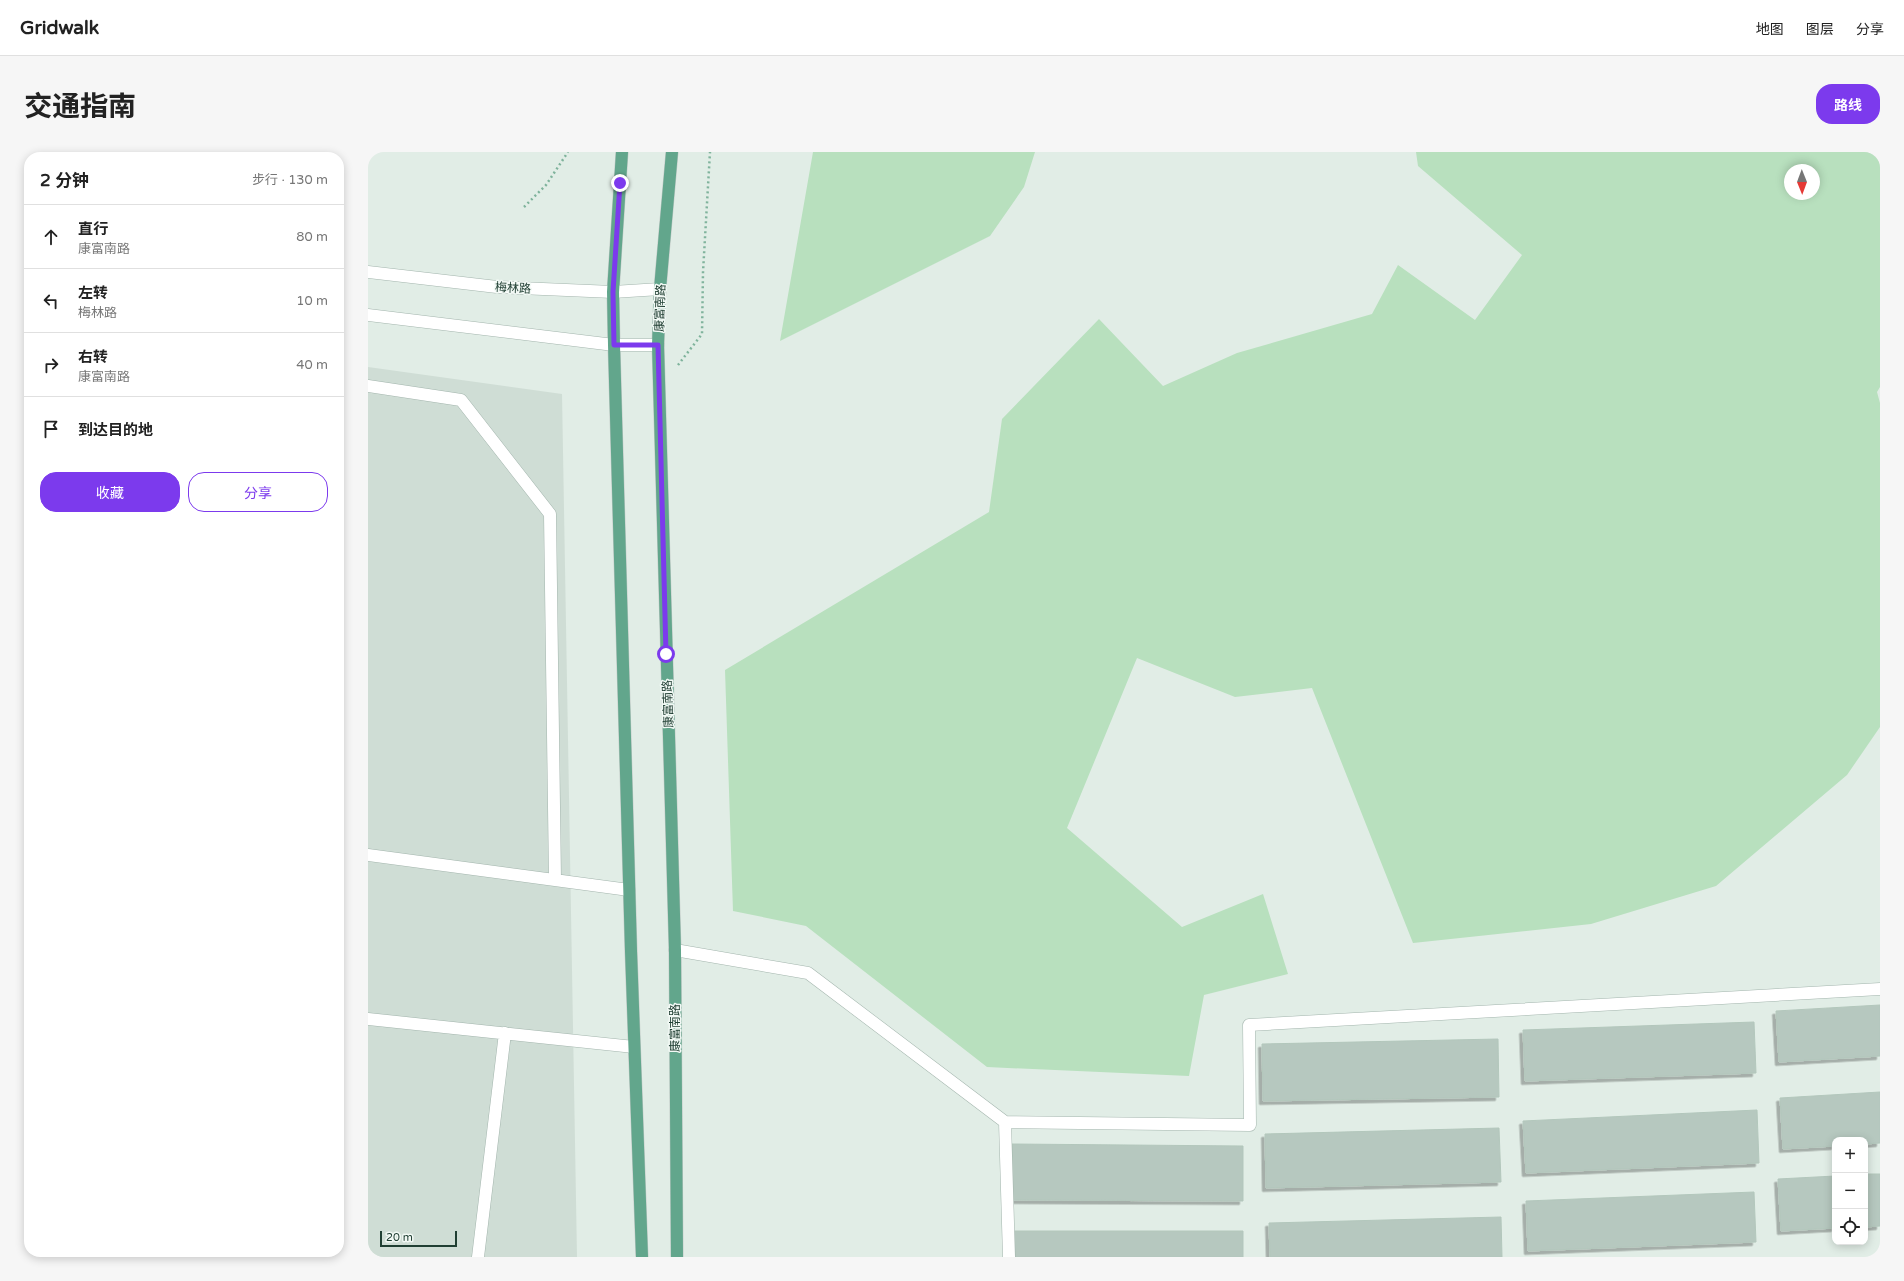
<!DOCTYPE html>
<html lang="zh">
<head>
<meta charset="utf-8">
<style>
  body { margin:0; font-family:"Varela Round","Noto Sans SC",sans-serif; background:#f6f6f6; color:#222 }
  .controls { position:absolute; right:12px; bottom:12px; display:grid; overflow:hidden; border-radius:8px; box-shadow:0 2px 10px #0003 }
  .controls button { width:36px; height:36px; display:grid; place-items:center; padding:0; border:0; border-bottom:1px solid #e0e0e0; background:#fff; color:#222; font:20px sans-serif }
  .compass { position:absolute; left:1416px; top:12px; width:36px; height:36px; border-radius:50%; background:#fff; box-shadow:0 2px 10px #0003; rotate:179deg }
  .scale { position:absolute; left:12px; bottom:10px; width:77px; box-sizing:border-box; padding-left:4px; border:2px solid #203f33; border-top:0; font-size:11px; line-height:14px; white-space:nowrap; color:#203f33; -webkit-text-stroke:3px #f2f9f5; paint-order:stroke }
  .stop { position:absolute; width:12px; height:12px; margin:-9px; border:3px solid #7c3aed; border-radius:50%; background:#fff }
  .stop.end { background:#7c3aed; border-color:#fff; box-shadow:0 1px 4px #0008 }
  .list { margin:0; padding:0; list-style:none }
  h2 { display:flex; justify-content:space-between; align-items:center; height:52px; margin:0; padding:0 16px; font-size:17px }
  h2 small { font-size:13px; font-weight:400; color:#767676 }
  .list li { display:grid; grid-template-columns:26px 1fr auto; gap:12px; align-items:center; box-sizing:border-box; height:64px; padding:0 16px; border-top:1px solid #e0e0e0 }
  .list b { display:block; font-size:15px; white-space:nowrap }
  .list p { margin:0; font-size:13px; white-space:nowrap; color:#767676 }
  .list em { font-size:13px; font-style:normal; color:#767676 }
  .actions { display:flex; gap:8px; padding:12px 16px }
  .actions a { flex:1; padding:9px 0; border:1px solid #7c3aed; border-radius:16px; text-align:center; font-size:14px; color:#7c3aed }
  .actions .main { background:#7c3aed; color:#fff }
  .icon { flex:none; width:22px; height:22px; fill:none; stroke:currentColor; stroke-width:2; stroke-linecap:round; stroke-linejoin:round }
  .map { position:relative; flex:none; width:1512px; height:1105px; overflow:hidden; border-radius:16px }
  header { display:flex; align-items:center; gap:24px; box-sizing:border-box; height:56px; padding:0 20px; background:#fff; border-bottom:1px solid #e0e0e0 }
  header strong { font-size:19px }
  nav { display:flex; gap:22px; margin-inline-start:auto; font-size:14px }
  .intro { display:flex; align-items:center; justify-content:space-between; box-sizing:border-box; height:96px; padding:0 24px }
  h1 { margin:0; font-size:28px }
  .button { padding:10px 18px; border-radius:16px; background:#7c3aed; color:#fff; font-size:14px; font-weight:700 }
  main { display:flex; gap:24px; padding:0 24px }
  aside { flex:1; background:#fff; border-radius:16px; box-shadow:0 2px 10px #0003 }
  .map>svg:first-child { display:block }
  .built { fill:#cfddd5 }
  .green { fill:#b8e0be; fill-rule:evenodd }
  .building { fill:#b6c8bf; stroke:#b3c7bc; filter:url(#shadow) }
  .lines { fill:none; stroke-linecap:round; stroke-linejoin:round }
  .minor-casing { stroke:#a3b5ad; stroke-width:13 }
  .major-casing { stroke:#c1c9c6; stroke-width:13 }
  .path { stroke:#7fb39c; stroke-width:2.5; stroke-dasharray:2 3; stroke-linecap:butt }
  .minor { stroke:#fff; stroke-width:12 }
  .major { stroke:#62a68c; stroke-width:12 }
  .route { stroke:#7c3aed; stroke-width:5 }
  .labels { text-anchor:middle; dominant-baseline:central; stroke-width:3; stroke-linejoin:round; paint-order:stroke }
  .street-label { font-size:12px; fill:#203f33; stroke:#f2f9f5 }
</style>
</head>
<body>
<header>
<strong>Gridwalk</strong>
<nav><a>地图</a><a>图层</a><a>分享</a></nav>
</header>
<div class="intro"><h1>交通指南</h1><a class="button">路线</a></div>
<main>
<aside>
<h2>2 分钟<small>步行 · 130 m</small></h2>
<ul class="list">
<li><svg class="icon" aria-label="ahead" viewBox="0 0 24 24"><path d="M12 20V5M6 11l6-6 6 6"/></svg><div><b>直行</b><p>康富南路</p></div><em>80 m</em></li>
<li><svg class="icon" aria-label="left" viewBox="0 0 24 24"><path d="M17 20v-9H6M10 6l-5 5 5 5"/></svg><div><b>左转</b><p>梅林路</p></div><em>10 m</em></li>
<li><svg class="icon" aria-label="right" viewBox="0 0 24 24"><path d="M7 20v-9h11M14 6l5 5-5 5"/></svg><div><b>右转</b><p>康富南路</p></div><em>40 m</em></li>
<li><svg class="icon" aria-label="arrive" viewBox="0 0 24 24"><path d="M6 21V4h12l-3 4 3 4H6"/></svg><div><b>到达目的地</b></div></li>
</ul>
<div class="actions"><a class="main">收藏</a><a>分享</a></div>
</aside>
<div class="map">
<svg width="1512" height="1105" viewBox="0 0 1512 1105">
  <defs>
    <filter id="shadow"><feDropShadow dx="-3.5" dy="3.5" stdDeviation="0" flood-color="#0004"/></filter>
  </defs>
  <rect width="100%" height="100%" fill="#e1ede6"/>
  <path class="built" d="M0,215L194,242L209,1105H0Z"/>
  <path class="green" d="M445,0H667L656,35L622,84L412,189Z
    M1048,0H1512V235L1509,240L1512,251V575L1479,623L1348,734L1223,772L1045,791L944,536L867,545L769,506L699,676L814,775L895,742L920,822L836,843L821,924L619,915L438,774L365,759L357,518L621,360L634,267L731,167L795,234L869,201L1004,162L1030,113L1107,168L1154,103L1050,14ZM1422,18H1446V42H1422Z"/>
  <path class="building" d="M1512,853V904L1411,910L1408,859Z
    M1386,870L1388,921L1157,929L1155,878Z
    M1130,887L1131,945L895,949L894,892Z
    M1512,940V991L1497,992V988H1467V994L1415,997L1412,946Z
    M1389,958L1391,1011L1158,1021L1155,969Z
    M1131,976L1133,1030L898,1036L897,982Z
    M644,992L875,994V1049L644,1048Z
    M1497,1022H1512V1074L1497,1075Z
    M1467,1024V1076L1413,1079L1410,1027Z
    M1386,1040L1388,1090L1160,1099L1158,1049Z
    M1133,1065L1134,1105H902L901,1071Z
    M644,1079H875V1105H644Z"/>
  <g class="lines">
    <g class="minor-casing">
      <path id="minor" d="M0,120L129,135L245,140L292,137
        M0,163L246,193H290
        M0,234L93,248L182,362L187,728
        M0,703L261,738
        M307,798L440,821L637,970L641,1105
        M0,867L266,895
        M637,970L882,973L881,873L1512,837
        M110,1105L137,881"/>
    </g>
    <g class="major-casing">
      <path id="major" d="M254,0L245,140L246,193L263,799L274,1105
        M304,0L292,137L290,193L307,798L309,1105"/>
    </g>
    <path class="path" d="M156,55L178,33L200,0
      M310,213L334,182L335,120L342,0"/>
    <use href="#minor" class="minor"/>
    <use href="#major" class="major"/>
  </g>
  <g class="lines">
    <path class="route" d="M252,31L245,140L246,193H290L298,502"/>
  </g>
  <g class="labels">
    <g class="street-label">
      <text transform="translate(145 136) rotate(3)">梅林路</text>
      <text transform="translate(292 156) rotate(-88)">康富南路</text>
      <text transform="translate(300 552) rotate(-92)">康富南路</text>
      <text transform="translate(307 876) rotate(-90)">康富南路</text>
    </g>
  </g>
</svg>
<div class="controls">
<button>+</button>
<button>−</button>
<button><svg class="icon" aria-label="locate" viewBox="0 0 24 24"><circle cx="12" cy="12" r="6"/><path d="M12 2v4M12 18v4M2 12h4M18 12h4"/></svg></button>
</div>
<svg class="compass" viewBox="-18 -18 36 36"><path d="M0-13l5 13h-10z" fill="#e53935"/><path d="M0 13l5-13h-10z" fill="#767676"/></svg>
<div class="scale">20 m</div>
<div class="stop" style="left:298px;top:502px"></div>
<div class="stop end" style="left:252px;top:31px"></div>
</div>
</main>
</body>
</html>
